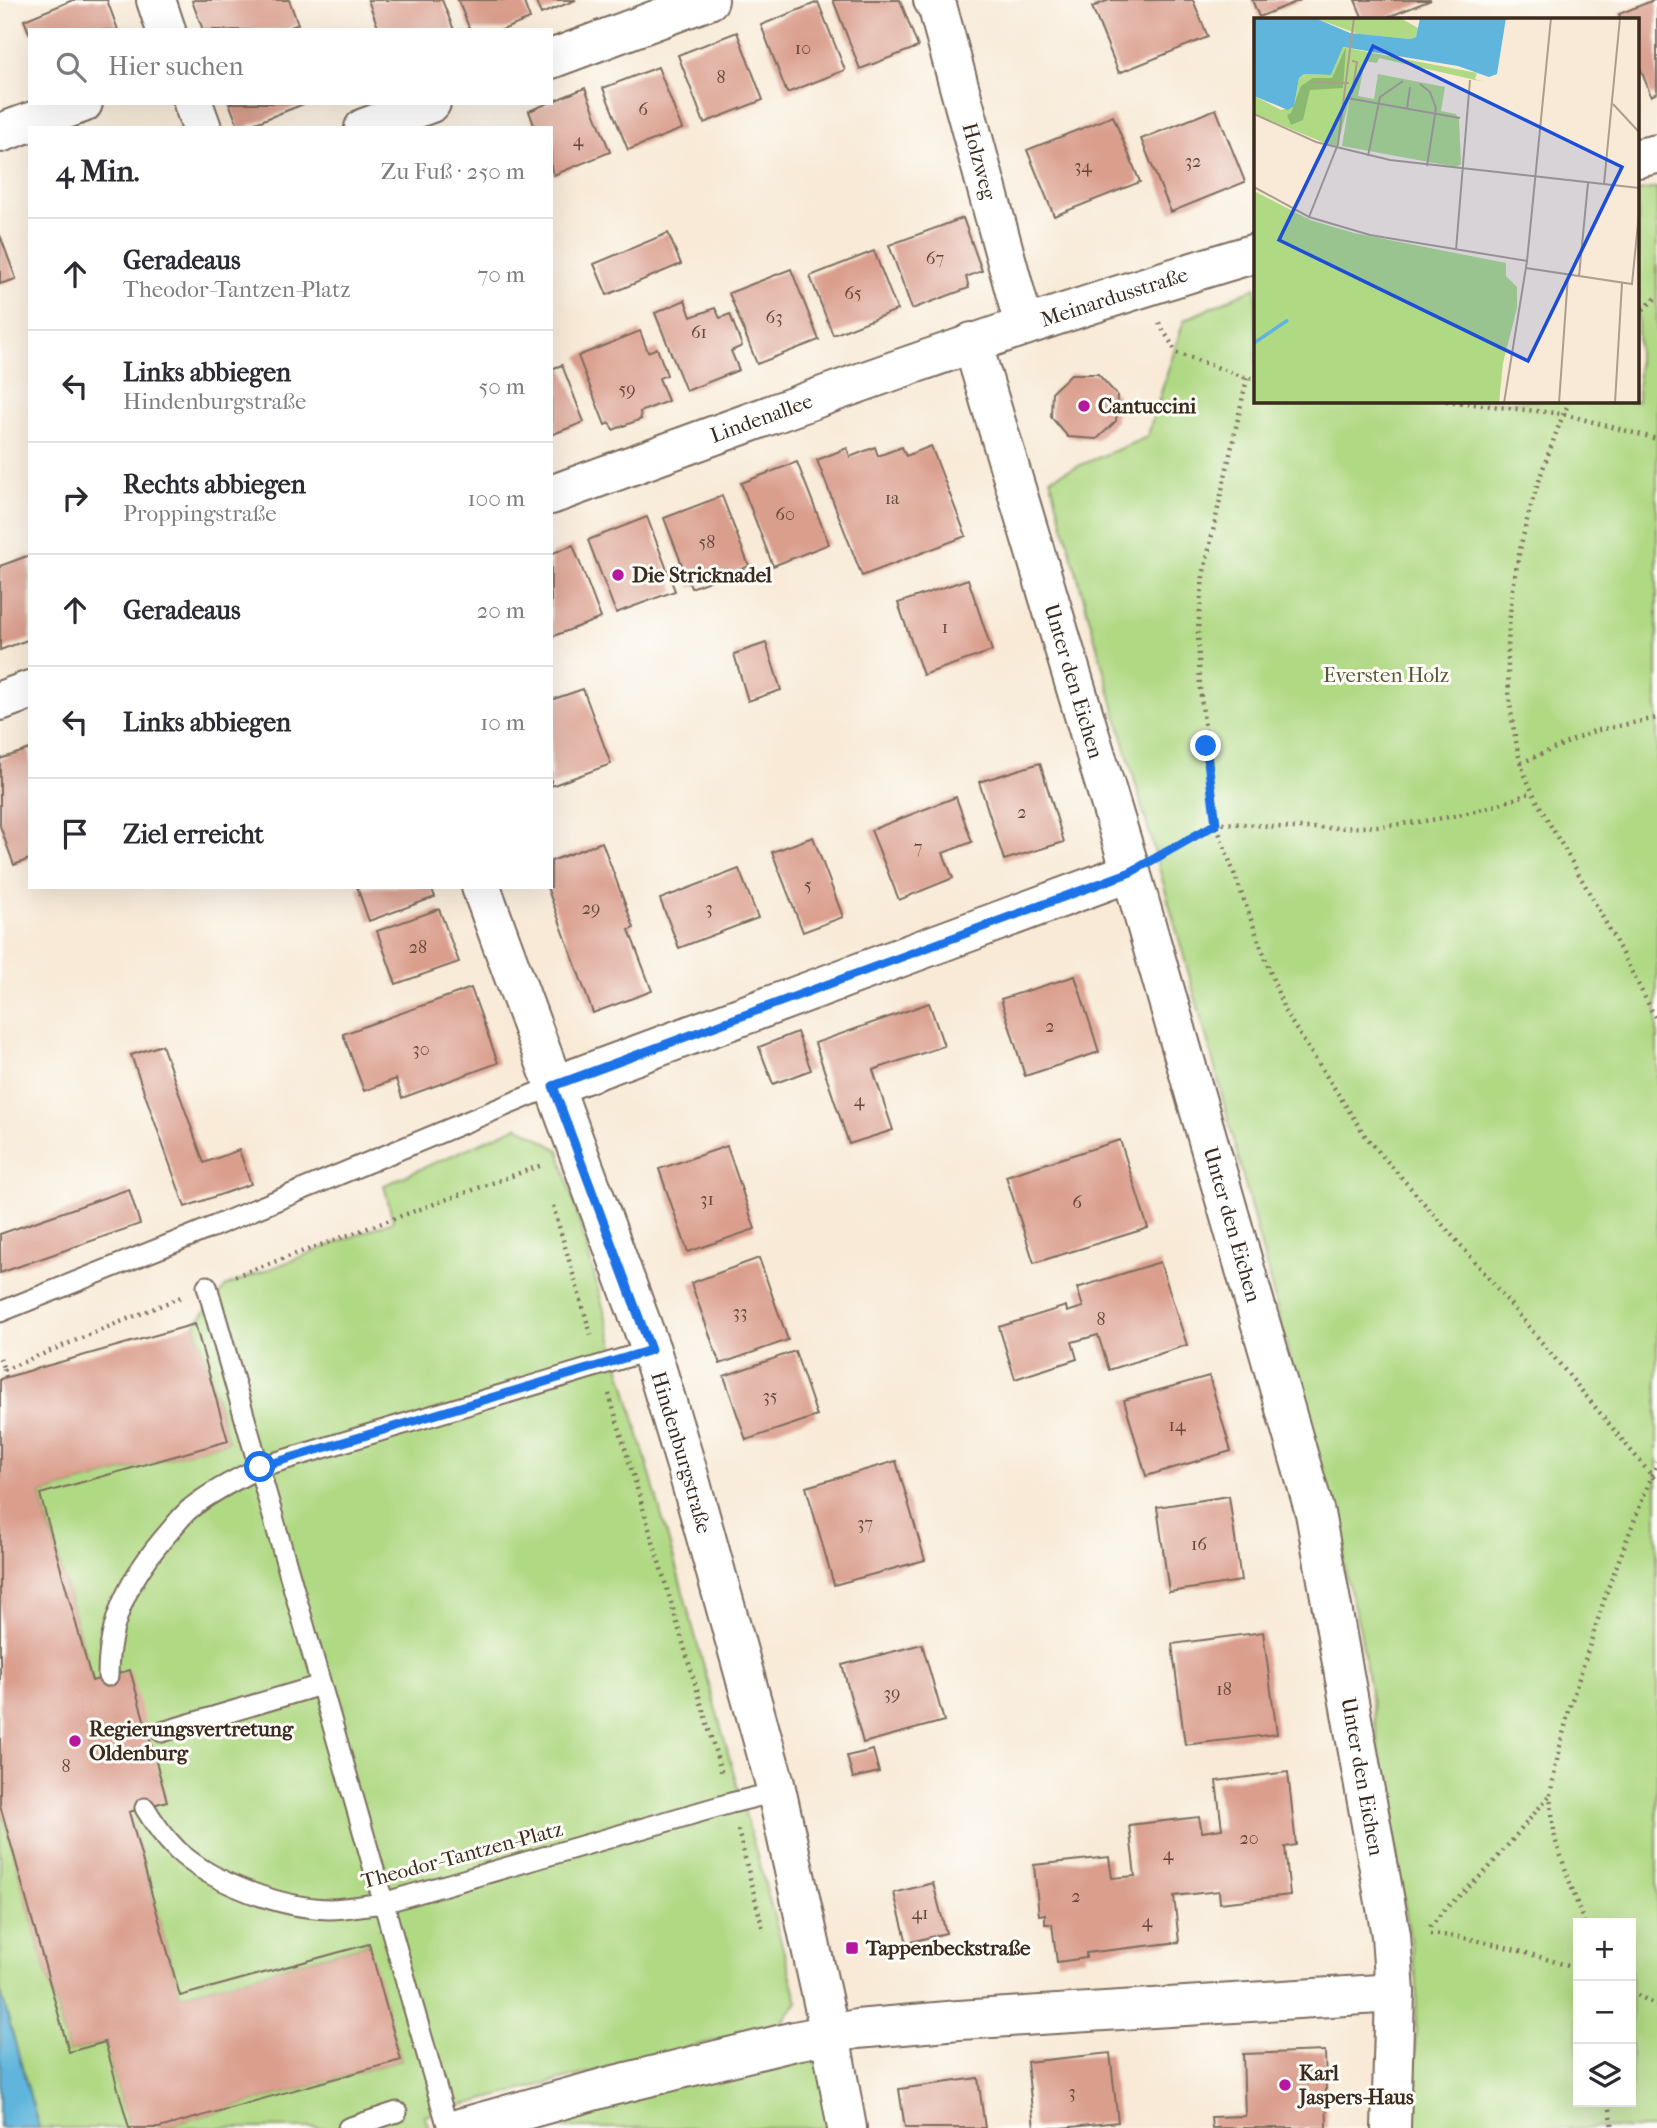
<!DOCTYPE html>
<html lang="de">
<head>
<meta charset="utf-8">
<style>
  body { margin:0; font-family:"IM FELL French Canon",serif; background:#f7f7f7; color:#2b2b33 }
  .controls { position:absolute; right:21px; bottom:21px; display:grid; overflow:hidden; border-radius:0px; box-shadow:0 7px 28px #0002 }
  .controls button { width:63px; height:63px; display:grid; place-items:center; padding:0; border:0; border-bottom:2px solid #e1e1e2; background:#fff; color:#2b2b33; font:35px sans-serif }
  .stop { position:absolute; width:21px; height:21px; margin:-16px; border:5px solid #1a73e8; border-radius:50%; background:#fff }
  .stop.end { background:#1a73e8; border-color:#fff; box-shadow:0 2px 7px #0008 }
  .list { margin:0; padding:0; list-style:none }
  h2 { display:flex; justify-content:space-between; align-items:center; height:91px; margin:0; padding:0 28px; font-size:30px }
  h2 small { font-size:23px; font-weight:400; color:#7c7c81 }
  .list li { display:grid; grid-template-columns:46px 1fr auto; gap:21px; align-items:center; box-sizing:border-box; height:112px; padding:0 28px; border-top:2px solid #e1e1e2 }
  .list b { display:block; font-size:26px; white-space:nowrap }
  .list p { margin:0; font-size:23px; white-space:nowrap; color:#7c7c81 }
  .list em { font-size:23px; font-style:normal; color:#7c7c81 }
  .icon { flex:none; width:38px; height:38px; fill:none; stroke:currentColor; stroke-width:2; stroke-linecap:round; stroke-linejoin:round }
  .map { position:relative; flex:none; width:1657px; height:2128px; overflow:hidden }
  .search { position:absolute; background:#fff; box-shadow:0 7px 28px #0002; left:28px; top:28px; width:525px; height:77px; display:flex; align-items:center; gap:18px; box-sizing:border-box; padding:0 24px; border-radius:0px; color:#7c7c81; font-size:26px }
  .panel { position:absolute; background:#fff; box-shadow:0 7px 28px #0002; left:28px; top:126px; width:525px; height:763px; border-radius:0px }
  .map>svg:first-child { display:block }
  .green { fill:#b0d984; stroke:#768251; stroke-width:2; fill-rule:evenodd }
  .water { fill:#5fb5dc; stroke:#4d707d; stroke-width:2 }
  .building { fill:#da9e8d }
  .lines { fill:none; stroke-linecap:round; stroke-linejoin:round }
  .lane-casing { stroke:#7d6d5f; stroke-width:23 }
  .street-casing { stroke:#7d6d5f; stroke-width:42 }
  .path { stroke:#7d6d5f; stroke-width:4.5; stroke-dasharray:2 5; stroke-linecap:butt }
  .lane { stroke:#fff; stroke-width:19 }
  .street { stroke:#fff; stroke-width:38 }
  .route { stroke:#1a73e8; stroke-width:9 }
  .poi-dot { fill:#b5179e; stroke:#fdfcf7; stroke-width:2.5 }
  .labels { text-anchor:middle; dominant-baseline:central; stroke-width:6; stroke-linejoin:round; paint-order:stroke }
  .number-label { font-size:18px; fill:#63473a }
  .street-label { font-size:21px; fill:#3b2a1e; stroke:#fdfcf7 }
  .poi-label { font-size:21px; font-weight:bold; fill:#3b2a1e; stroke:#fdfcf7; text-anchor:start }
  .park-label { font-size:21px; fill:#585638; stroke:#fdfcf7 }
  .inset-river { fill:none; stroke:#5fb5dc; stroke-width:3.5 }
  .inset-road { fill:none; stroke:#ac9d8d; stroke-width:2 }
  .view { fill:#1d4ed8; fill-opacity:0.15; stroke:#1d4ed8; stroke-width:3.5 }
  .inset-edge { fill:none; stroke:#3b2a1e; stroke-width:3.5 }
</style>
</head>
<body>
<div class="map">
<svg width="1657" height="2128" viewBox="0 0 1657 2128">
  <rect width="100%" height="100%" fill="#fdfcf7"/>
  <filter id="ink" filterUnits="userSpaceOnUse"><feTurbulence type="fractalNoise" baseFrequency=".0143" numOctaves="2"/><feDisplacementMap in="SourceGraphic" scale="14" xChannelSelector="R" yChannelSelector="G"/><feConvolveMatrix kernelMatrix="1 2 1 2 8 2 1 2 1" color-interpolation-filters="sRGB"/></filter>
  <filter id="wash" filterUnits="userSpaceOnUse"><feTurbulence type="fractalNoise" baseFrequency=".00686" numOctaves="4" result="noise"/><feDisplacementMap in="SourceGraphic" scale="28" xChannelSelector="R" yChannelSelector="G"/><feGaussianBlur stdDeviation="1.57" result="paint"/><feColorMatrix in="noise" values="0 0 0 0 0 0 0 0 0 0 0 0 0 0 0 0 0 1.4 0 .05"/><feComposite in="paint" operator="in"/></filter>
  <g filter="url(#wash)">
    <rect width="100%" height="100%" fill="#f8ead7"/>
    <path class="green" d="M1657,188V2128H1413L1417,1982L1360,1630L1212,1057L1050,478L1147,437L1184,320L1256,287V401H1638V191ZM1578,1923H1631V2102H1578Z
      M518,1126L559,1150L798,2002L780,2024L424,2115L429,2128H159L401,2060L368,1944L180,1996L40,1494L228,1441L195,1324L226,1286L393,1221L384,1185Z
      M0,1805L69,2052L105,2042L129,2128H39L0,1989Z
      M830,2034L847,2128H460Z"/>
    <path class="water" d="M0,1989L39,2128H0Z"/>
    <g id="blocks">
      <path class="building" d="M73,0H107L118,30H30V35L24,20Z
        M194,0H289L298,24L284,30H203L192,1Z
        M368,0H442L454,30H379Z
        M458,0H523L530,19L502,30H470Z
        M535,0H576L541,14Z
        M833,0H900L918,47L860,69Z
        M1109,0H1193L1208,37L1119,73L1092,7Z
        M1252,0H1301L1259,17Z
        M1355,0H1431L1383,19H1363Z
        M1654,0H1657V93L1651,96L1638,62V19H1621L1619,14Z
        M818,2L845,70L787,93L761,25Z
        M737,32L763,100L704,123L678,55Z
        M658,67L682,129L628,150L603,88Z
        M585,88L610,152L554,175L551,168V128H535L529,111Z
        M229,103H306L243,128H239Z
        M1216,109L1245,182L1171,212L1141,139Z
        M1113,116L1140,182L1054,216L1027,150Z
        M963,218L982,271L966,277L969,288L912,309L889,245Z
        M668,233L681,264L607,295L594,264Z
        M0,235L16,279L0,284Z
        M874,251L897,310L833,335L810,276Z
        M791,269L819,340L757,364L729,293Z
        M685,300L691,317L715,308L720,318L730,314L742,346L731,351L739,370L686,391L655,313Z
        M640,331L648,352L657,348L667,375L659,378L668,401L640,412L641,419L613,430L610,423L605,425L578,356Z
        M562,365L584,422L551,435V369Z
        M1071,374H1098L1117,395L1116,421L1097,439L1068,437L1051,417L1052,392Z
        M931,446L966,536L862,576L817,460L847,448L850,457L875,447L878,456L902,447L906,456Z
        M797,462L829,544L773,566L741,483Z
        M722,496L749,566L691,588L664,518Z
        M647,517L675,591L616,613L588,540Z
        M573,545L601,618L551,637V554Z
        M30,555V639L0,650V566Z
        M968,579L992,651L923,675L898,603Z
        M766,643L781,690L748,701L734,654Z
        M583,689L611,764L551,786V700Z
        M30,749V859L14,865L0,826V759Z
        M1040,763L1064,842L1004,860L979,782Z
        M956,797L972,842L943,853L953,878L899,900L871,830Z
        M813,837L843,917L803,932L772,852Z
        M602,842L634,928L629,930L652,991L593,1013L547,887H551V861Z
        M739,869L758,918L679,948L660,899Z
        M357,887H431L435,897L369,921Z
        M439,909L459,962L396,984L377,931Z
        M1075,976L1099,1052L1025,1076L1001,999Z
        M471,988L498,1063L402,1098L396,1079L364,1091L343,1034Z
        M929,1003L944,1046L873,1070L893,1130L849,1144L815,1043Z
        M797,1032L811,1070L773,1084L759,1047Z
        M162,1045L204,1163L239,1150L251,1184L185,1207L131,1055Z
        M1120,1140L1148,1228L1034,1263L1006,1176Z
        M727,1146L755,1229L688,1252L659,1169Z
        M129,1189L140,1224L0,1273V1234Z
        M759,1258L788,1340L720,1364L691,1283Z
        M1160,1262L1187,1345L1109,1370L1098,1335L1072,1342L1077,1359L1015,1379L999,1327L1066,1306L1067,1312L1083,1307L1077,1288Z
        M195,1324L228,1441L40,1494L92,1681L130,1670L167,1801L129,1812L180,1996L369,1944L401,2060L159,2128H129L105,2042L69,2052L0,1805V1379Z
        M795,1351L817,1416L746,1440L724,1376Z
        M1209,1376L1231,1451L1146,1476L1124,1400Z
        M896,1461L925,1560L834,1585L806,1487Z
        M1229,1496L1241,1581L1169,1592L1157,1507Z
        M1263,1632L1277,1734L1185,1745L1172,1644Z
        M922,1644L944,1721L863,1743L842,1665Z
        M873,1750L879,1772L853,1778L847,1756Z
        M1288,1772L1296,1845L1285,1847L1290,1895L1220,1903L1219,1891L1174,1896L1179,1942L1086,1953V1958L1057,1962L1052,1924H1045V1914L1039,1915L1034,1865L1109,1857L1112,1878L1135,1876L1129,1825L1199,1817L1202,1832L1222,1829L1216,1781Z
        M933,1883L946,1933L907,1943L894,1893Z
        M1325,2051L1327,2128H1212L1211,2117L1245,2116L1243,2054Z
        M1110,2053L1118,2122L1061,2128H1034L1027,2062Z
        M978,2078L985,2128H905L899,2089Z"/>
    </g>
  </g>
  <g filter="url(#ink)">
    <use href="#blocks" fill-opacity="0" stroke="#7d6d5f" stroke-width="2"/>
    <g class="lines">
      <g class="lane-casing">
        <path id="lane" d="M207,1286L448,2128
          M0,1312L193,1235L553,1086
          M108,1676C108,1618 132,1574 169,1532C176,1524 183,1514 191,1508C212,1491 236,1480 260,1467L651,1350
          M162,1732L321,1685
          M145,1808C154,1823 164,1837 177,1850C212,1883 281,1908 329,1909C347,1909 365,1905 383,1903L731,1803L776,1792
          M348,2128L397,2112"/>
      </g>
      <g class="street-casing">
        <g id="street">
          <path d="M156,0L166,30"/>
          <path id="s1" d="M933,0L938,9L1024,325"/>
          <path d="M551,59L709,0"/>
          <path d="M193,103L202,128"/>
          <path d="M364,128L431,103"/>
          <path d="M0,133L83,103"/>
          <path d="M1638,158L1657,154"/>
          <path id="s2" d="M972,342L1131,872L1315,1513L1391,1935L1395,1993L1391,2128"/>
          <path id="s3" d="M551,495C785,409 1018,323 1256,253"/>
          <path d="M0,701L30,690"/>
          <path id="s4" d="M481,887L651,1350L687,1469L775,1784L830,2034L847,2128"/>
          <path d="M553,1086L1131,872"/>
          <path d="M460,2128L607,2087L795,2041L857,2029L959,2020L1395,1993"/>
        </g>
      </g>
      <path class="path" d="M1638,314L1657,297
        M1159,323L1177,353L1247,378L1256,379
        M1247,378L1203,576L1198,630L1200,688L1216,824L1285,1012L1366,1137L1477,1264L1657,1482
        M1446,401L1563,414L1657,439
        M1570,401C1561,418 1555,436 1548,455C1515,542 1497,644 1515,736C1517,747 1519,758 1522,768C1536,804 1558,837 1577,871C1605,920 1631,970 1657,1021
        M1521,763L1594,731L1657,718
        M1167,852C1178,845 1208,825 1219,824C1242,822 1275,828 1299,828C1377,829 1459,823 1532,792
        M553,1206L592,1338
        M235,1276L542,1165
        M0,1358L4,1370
        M6,1377L4,1370L181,1297
        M609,1394L722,1774
        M738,1830L763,1930
        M1584,1923L1555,1839L1550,1796L1559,1750L1571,1703L1608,1588L1657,1462
        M1430,1927L1444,1910L1487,1870L1549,1796
        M1430,1934C1481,1937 1530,1954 1578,1969
        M1631,1992L1657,2005
        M1609,2102L1613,2128"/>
      <use href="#lane" class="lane"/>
      <use href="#street" class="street"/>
    </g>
  </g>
  <g class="lines" filter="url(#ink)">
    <path class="route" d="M260,1467L651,1350L553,1086L1131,872L1216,824L1206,746"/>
  </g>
  <g class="poi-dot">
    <circle cx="1084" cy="406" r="7"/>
    <circle cx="618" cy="575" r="7"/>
    <circle cx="75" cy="1741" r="7"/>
    <rect x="845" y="1941" width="14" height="14" rx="3.5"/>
    <circle cx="1285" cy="2085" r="7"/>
  </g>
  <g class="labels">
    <g class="number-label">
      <text x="803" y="48">10</text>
      <text x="721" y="77">8</text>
      <text x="643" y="109">6</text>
      <text x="578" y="140">4</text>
      <text x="1193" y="161">32</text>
      <text x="1083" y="166">34</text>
      <text x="935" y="258">67</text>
      <text x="853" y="293">65</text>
      <text x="774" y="317">63</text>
      <text x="699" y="332">61</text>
      <text x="627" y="389">59</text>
      <text x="892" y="498">1a</text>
      <text x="785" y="514">60</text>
      <text x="707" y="542">58</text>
      <text x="945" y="627">1</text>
      <text x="1022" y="812">2</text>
      <text x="918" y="847">7</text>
      <text x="808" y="885">5</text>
      <text x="591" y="908">29</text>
      <text x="709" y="908">3</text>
      <text x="418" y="947">28</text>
      <text x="1050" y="1026">2</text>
      <text x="421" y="1049">30</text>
      <text x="859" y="1100">4</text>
      <text x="707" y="1199">31</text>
      <text x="1077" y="1202">6</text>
      <text x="740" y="1312">33</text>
      <text x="1101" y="1319">8</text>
      <text x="770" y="1396">35</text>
      <text x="1177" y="1425">14</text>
      <text x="865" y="1523">37</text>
      <text x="1199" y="1544">16</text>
      <text x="1224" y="1689">18</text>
      <text x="892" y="1693">39</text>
      <text x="66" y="1766">8</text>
      <text x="1249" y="1838">20</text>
      <text x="1168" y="1854">4</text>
      <text x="1076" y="1896">2</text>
      <text x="920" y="1913">41</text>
      <text x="1147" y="1921">4</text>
      <text x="1072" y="2092">3</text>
    </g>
    <g class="street-label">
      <text stroke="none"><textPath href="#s1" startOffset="168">Holzweg</textPath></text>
      <text stroke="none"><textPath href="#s3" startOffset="597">Meinardusstraße</textPath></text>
      <text stroke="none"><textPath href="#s3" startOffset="224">Lindenallee</textPath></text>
      <text stroke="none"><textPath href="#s2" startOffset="354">Unter den Eichen</textPath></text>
      <text stroke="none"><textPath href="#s2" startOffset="920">Unter den Eichen</textPath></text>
      <text stroke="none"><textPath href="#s4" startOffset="600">Hindenburgstraße</textPath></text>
      <text stroke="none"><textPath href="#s2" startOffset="1488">Unter den Eichen</textPath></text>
      <text transform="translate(462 1855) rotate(-15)">Theodor-Tantzen-Platz</text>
    </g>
    <g class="poi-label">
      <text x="1098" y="406">Cantuccini</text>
      <text x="632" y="575">Die Stricknadel</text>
      <text x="89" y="1729">Regierungsvertretung<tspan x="89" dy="24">Oldenburg</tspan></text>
      <text x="866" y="1948">Tappenbeckstraße</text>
      <text x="1299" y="2073">Karl<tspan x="1299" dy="24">Jaspers-Haus</tspan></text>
    </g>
    <g class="park-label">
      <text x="1386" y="675">Eversten Holz</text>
    </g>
  </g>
  <g transform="translate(1254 18)">
    <rect width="385" height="385" fill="#f8ead7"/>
    <path d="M61,0H146L164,10L162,19L156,21L104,16ZM88,29L223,55L221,61L230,64L125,40L123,45L111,43L104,78L120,81L124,56L191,69L187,93L202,96L205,102L207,146L202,149L88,128L96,79L83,130L0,96V78L27,92L40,88L45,60L50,56L77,57ZM0,173L56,202L100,215L252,245V258L263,269V290L249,345L245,385H0Z" fill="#b0d984"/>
    <path d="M92,29L89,70L56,72L49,102L37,107L33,97L37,95L47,68L59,60H78Z" fill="#8cb972"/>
    <path d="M0,0H61L96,15L156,21L162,19L166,0H252L243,56L235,59L204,48L89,29L77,57L50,56L45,60L40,88L34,92L0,78Z" fill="#5fb5dc"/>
    <path class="inset-river" d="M0,325L34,302"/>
    <path class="inset-road" d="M98,43L103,44L98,75M59,64L95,65M166,66L176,74L182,90L173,148M93,80L206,100M359,86L385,114M153,91L156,69M0,96L62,124L136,142L385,170M114,138L126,79L149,63M350,166L366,0M0,169L55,199L116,217L273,243M55,199L84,126L100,0M202,232L216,62M272,250L378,266L385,195M325,258L334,165M250,385L273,243L297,0M305,385L314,258M361,385L368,265"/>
    <path class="view" d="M119,28L368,149L274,343L25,222Z"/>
    <rect width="385" height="385" class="inset-edge"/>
  </g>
</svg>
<div class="controls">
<button>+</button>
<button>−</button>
<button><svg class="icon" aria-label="layers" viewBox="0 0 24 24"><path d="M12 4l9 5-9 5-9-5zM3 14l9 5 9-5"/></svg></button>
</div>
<div class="stop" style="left:260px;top:1467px"></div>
<div class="stop end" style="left:1206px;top:746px"></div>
<div class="search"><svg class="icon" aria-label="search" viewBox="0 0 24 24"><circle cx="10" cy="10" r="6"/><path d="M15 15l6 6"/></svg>Hier suchen</div>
<section class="panel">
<h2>4 Min.<small>Zu Fuß · 250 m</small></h2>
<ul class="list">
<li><svg class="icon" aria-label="ahead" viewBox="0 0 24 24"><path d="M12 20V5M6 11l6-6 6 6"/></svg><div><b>Geradeaus</b><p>Theodor-Tantzen-Platz</p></div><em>70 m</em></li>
<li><svg class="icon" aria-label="left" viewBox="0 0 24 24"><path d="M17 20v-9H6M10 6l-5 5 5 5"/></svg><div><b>Links abbiegen</b><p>Hindenburgstraße</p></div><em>50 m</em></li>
<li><svg class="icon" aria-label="right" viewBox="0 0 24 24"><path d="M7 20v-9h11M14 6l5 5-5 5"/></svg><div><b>Rechts abbiegen</b><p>Proppingstraße</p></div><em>100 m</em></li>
<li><svg class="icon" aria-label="ahead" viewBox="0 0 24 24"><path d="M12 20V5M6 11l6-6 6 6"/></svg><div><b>Geradeaus</b></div><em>20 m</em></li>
<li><svg class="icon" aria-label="left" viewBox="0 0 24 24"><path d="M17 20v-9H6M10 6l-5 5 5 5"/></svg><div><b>Links abbiegen</b></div><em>10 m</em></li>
<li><svg class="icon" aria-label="arrive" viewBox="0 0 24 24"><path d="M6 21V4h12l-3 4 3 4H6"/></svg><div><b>Ziel erreicht</b></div></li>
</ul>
</section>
</div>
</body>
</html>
